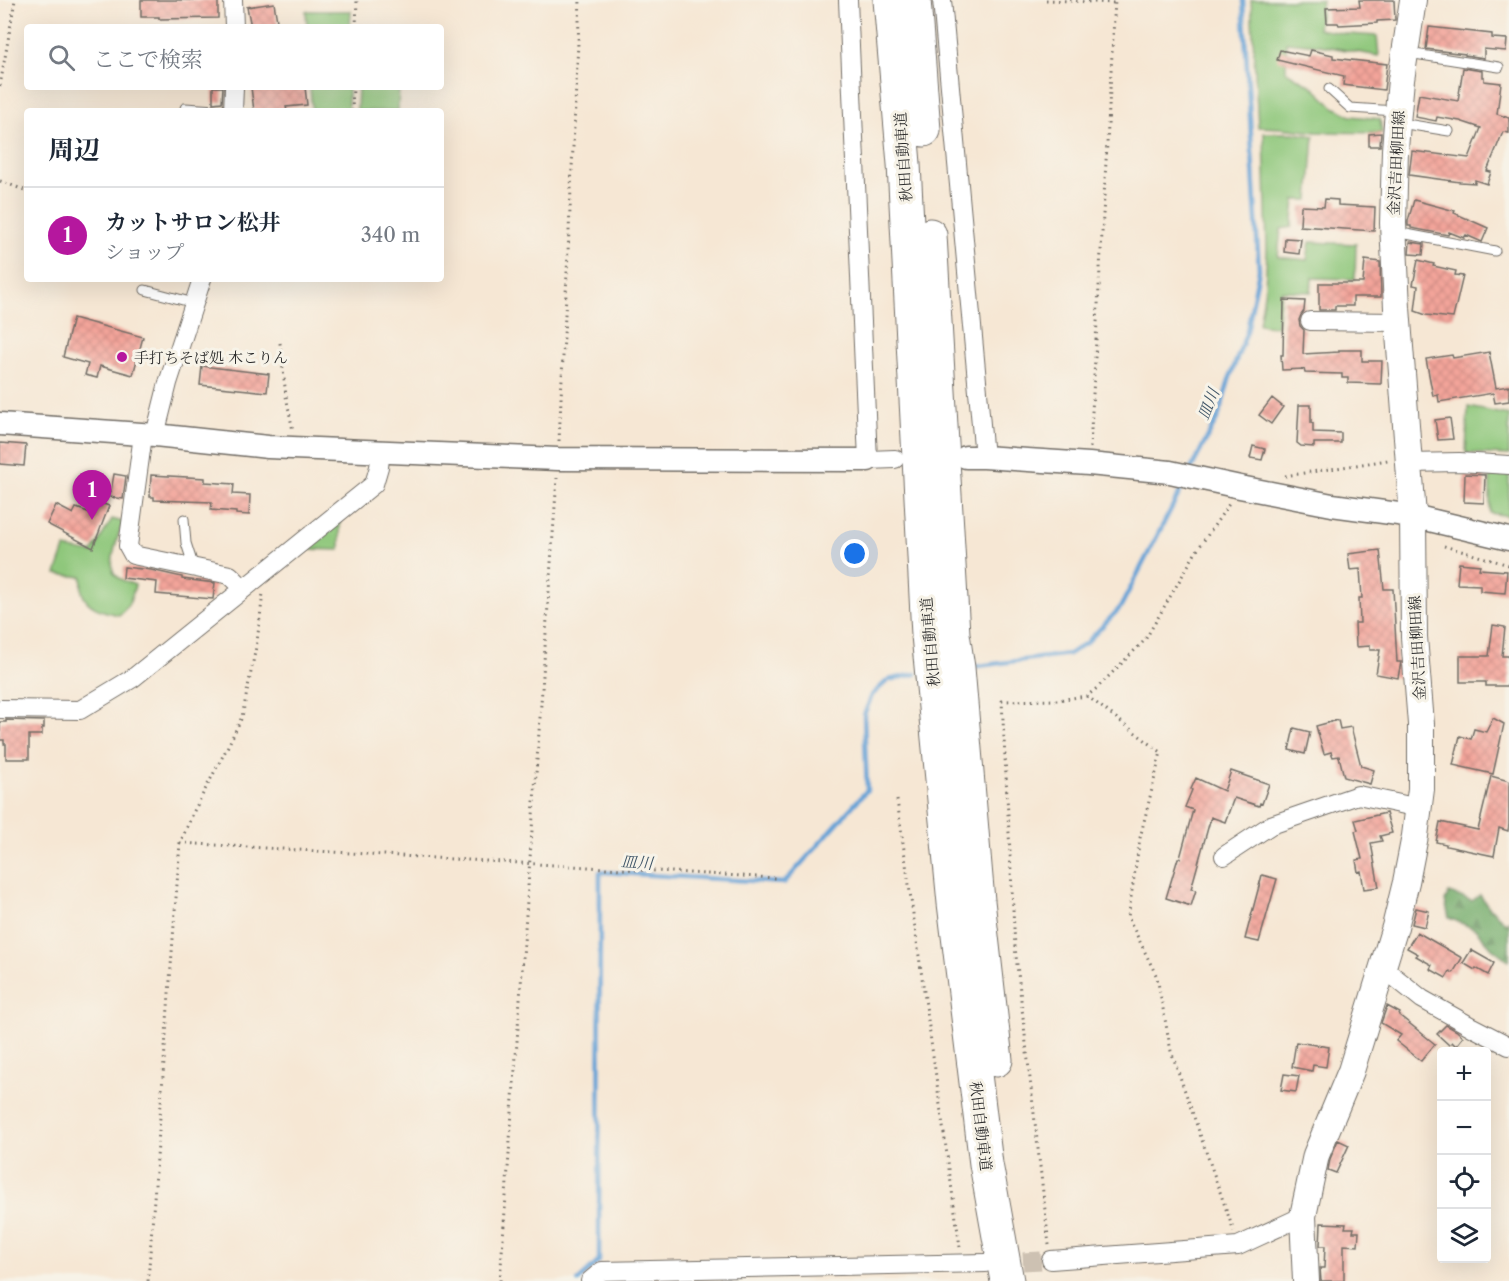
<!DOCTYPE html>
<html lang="ja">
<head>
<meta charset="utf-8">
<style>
  body { margin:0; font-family:"Libre Caslon Text","Noto Serif JP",serif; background:#f6f6f7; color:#1f2937 }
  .controls { position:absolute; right:18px; bottom:18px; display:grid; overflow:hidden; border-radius:6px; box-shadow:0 6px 24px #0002 }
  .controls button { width:54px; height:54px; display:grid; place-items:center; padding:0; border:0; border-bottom:2px solid #e0e1e3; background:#fff; color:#1f2937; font:30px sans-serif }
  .you { position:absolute; left:855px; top:554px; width:21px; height:21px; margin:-15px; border:4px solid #fff; border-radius:50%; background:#1a73e8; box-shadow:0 0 0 9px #1a73e833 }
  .badge { display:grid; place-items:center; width:39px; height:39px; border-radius:50%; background:#b5179e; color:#fff; font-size:20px; font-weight:700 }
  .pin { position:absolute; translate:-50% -50px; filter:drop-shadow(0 2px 3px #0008) }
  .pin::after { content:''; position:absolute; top:32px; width:21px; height:18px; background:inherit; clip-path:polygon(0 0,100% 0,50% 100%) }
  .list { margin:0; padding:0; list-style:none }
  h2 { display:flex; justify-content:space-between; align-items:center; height:78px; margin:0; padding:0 24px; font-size:26px }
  h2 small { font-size:20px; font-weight:400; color:#747a83 }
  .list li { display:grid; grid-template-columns:39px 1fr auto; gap:18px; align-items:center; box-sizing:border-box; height:96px; padding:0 24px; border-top:2px solid #e0e1e3 }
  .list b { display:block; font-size:22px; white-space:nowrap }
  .list p { margin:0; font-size:20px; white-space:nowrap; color:#747a83 }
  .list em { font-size:20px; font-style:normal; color:#747a83 }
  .icon { flex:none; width:33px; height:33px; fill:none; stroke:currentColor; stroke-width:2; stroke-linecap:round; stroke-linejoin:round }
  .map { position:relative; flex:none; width:1509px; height:1281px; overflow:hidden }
  .search { position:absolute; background:#fff; box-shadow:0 6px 24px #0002; left:24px; top:24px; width:420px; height:66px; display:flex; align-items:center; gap:15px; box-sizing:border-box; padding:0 21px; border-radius:6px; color:#747a83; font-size:22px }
  .panel { position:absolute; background:#fff; box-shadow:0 6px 24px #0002; left:24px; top:108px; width:420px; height:174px; border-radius:6px }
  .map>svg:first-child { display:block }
  .grass { fill:#8fc77b; stroke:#5d7953; stroke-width:1.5 }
  .forest { fill:url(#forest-firs); stroke:#4f6c4b; stroke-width:1.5 }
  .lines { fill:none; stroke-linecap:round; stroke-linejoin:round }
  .stream { stroke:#65a2d6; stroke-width:4.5 }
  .building { fill:url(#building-cross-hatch) }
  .minor-tunnel { stroke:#cdc1b2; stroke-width:18; stroke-dasharray:18 9; stroke-linecap:butt }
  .service-casing { stroke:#726d66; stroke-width:11 }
  .minor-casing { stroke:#726d66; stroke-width:20 }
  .tertiary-casing { stroke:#726d66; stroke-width:25 }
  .secondary-casing { stroke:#726d66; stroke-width:28 }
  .motorway-casing { stroke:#726d66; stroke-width:35 }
  .path { stroke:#726d66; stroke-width:3; stroke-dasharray:1.5 4.5; stroke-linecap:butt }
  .service { stroke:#fff; stroke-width:9 }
  .minor { stroke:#fff; stroke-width:18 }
  .tertiary { stroke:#fff; stroke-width:22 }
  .secondary { stroke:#fff; stroke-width:26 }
  .motorway { stroke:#fff; stroke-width:33 }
  .poi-dot { fill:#b5179e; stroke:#f7f3e8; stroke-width:2 }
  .labels { text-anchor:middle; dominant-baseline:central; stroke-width:6; stroke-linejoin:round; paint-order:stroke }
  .street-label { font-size:15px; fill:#2b2b2b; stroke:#f7f3e8 }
  .poi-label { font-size:15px; fill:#2b2b2b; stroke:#f7f3e8; text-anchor:start }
  .water-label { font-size:16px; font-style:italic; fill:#3f5567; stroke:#f7f3e8 }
</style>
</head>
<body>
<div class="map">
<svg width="1509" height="1281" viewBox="0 0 1509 1281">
  <defs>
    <pattern id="forest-firs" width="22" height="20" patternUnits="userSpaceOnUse" patternTransform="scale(1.5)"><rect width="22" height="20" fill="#73ac6b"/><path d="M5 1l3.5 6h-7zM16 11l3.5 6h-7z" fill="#5f8c58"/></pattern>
    <pattern id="building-cross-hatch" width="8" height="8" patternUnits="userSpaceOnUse" patternTransform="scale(1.5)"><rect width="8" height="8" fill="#f3a49a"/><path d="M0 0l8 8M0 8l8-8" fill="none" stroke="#d08d85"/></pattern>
  </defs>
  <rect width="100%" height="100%" fill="#f7f3e8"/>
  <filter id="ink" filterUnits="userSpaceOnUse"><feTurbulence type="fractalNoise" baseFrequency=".0167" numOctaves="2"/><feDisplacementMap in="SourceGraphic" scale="12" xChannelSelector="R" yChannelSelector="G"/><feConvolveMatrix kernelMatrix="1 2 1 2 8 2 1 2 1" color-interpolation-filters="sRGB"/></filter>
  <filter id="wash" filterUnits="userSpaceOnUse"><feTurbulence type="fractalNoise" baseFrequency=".008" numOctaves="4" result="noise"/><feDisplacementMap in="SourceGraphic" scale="24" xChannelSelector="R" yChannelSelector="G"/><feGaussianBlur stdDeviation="1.35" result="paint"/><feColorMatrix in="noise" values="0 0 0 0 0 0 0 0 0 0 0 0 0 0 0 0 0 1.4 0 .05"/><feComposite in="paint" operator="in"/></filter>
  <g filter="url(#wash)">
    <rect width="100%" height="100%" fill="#f6e7d4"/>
    <path class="grass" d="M1251,0H1322L1318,29L1348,34L1377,36L1379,56L1319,45L1286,42V71L1312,86L1334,107L1351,116L1380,119L1382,133L1316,132L1280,128L1258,127Z
      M306,11H351L350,27H307Z
      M310,87H348V111H312Z
      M358,87H399L398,111H357Z
      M1264,133H1293L1314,136L1309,200H1295L1292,227L1281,229L1278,257L1307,260L1310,242L1356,244L1355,279L1312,278L1311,292L1281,291L1277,327L1259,324L1265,288L1267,250Z
      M1468,407L1509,415V455L1466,453Z
      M1490,470L1509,472V516L1490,513Z
      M112,519L123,522C119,533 108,563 114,573C118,580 128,582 135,585C132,597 129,607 119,615C105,612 86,608 82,592C81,588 82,582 82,577L56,574L65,548L92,553Z
      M340,521V550L304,549Z"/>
    <path class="forest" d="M1449,893L1472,901L1480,895L1489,907L1506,923L1509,921V961L1492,948L1475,929L1449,918L1445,901Z"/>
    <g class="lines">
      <path class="stream" d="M1191,469L1219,415L1229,380L1247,331L1259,270L1243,0
        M971,667L1069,654L1087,642L1120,608L1185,482
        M578,1281L599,1261L600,872L784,883L867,790L864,715L872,695L888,680L916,674"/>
    </g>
    <g id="blocks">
      <path class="building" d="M141,0H218V18L159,19V17H141Z
        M1359,0H1394L1395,20L1377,21V23L1339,25L1338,23H1327L1326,8L1360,7Z
        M274,3L278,27H251L247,7Z
        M1429,27L1492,34V38L1507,39L1506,51L1484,49V58L1465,55V54L1426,49Z
        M1280,50L1309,56L1311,50L1333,55V58L1387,64L1384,90L1343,85L1344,76L1277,60Z
        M1463,68L1482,71V77H1484V81L1501,83L1497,114L1509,118V133L1503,132L1487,171L1491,172L1487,184L1475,180V183L1460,182L1409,175L1412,151L1469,158L1481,128L1460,121L1437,117L1436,121L1415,117L1419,94L1458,101Z
        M213,87H223L222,102L213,103Z
        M251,87H305L307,105L286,107L287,111H254Z
        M1381,133L1380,146H1369V134Z
        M1325,199L1338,200V205L1375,207L1374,231L1300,226L1301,206L1324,207Z
        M1414,200L1455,211L1454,213L1488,228L1482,242L1466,235L1464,238L1449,232L1448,235L1411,228V226H1408V221Z
        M1285,238L1301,239L1299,254L1284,252Z
        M1410,242L1424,244L1423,255L1409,254Z
        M1365,260L1380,262L1381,297H1353V306H1335V310H1319V283H1363Z
        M1418,260L1434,264L1433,266L1456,271L1455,275L1463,276L1453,318L1426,315L1415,311L1418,286L1413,285Z
        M1284,300L1305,301L1304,311L1301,315L1299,320L1300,326L1304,330L1303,354L1339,352V350H1362V361H1382L1381,384L1348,383V378H1342V374L1305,373L1304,369L1282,370L1281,355H1283Z
        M73,318L143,337L133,375L100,366L97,378L85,375L88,364L63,357Z
        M1489,352L1496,388L1509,386V401L1495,403L1493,393L1439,402L1438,395L1433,396L1426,359L1452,355L1453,358Z
        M202,366L269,374L267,392L200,385Z
        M1272,398L1283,407L1271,424L1259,415Z
        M1299,405H1311V423H1313V432L1341,433V443H1314V447L1301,446L1297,443Z
        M1450,418L1453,439L1438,440L1435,420Z
        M0,443L26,445L24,466L0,464Z
        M1253,446L1265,449L1262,460L1250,458Z
        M114,474L126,476L123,499L110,497Z
        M1465,474L1485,475L1484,503L1464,502Z
        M151,475L205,478V482L234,484L233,494L250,495L249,515L236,514V512L211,510L212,502L154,500V497H150Z
        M98,502L109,506L93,548L47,524L56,505L73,514L76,508L94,514Z
        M1380,550L1384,589H1393L1397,662H1401L1398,678L1376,674L1380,650H1370V646L1356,647L1355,623H1360L1359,598H1362L1360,569L1350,570L1348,554Z
        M1459,563L1480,565L1479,569L1507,571L1505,593L1480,591V585L1457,584Z
        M124,567L151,570L182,577V579L215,583L213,599L156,594L157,582L123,578Z
        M1493,625L1505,627L1502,656H1509V686H1486V682H1460V656H1489Z
        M1493,718L1504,724L1493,774L1453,765L1460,736L1471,739L1474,729L1486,732Z
        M6,720L44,721V728H42V735H29V759H6V744H4V740H0V722H6Z
        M1338,720L1340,729L1351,727L1361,766L1374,770L1370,784L1344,777L1339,756L1333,757L1331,752L1324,754L1316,726Z
        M1294,728L1310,732L1305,754L1289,750Z
        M1231,771L1269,784L1262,804L1260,803L1259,806L1234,798L1225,822L1211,817L1191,889L1196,890L1191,906L1166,898L1178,858H1180L1193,810L1185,807L1192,790L1191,789L1196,778L1224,791Z
        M1491,776L1509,781V824L1508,831L1499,828L1494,856L1446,846V844L1436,842L1440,822L1478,830Z
        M1386,813L1392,833L1380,836L1382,841L1371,843L1379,887L1364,889L1361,871L1358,872L1356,860L1362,859L1355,831L1358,830L1355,820Z
        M1262,875L1277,879L1259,942L1245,939Z
        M1416,908L1429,911L1425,927L1412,924Z
        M1417,932L1462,958L1453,973L1450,971L1446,978L1430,969L1432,965L1416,956L1418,954L1407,948Z
        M1471,950L1494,963L1488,975L1476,968L1475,970L1463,963Z
        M1387,1006L1400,1013L1399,1015L1435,1044L1421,1061L1396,1041L1401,1035L1381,1023Z
        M1446,1025L1457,1031L1463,1037L1456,1046L1452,1042L1449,1045L1437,1034Z
        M1296,1042L1329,1047L1326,1067L1313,1065L1312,1071L1292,1067Z
        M1284,1074L1299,1076L1296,1092L1281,1090Z
        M1338,1140L1349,1145L1336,1173L1328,1170L1330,1159Z
        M1321,1223L1346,1224L1345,1228H1354L1353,1232H1359L1358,1246L1344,1245V1281H1321L1320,1268H1324L1325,1246H1320Z"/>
    </g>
  </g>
  <g filter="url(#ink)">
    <use href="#blocks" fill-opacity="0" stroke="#726d66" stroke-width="1.5"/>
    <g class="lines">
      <path class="minor-tunnel" d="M996,1263L1051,1260"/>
      <g class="service-casing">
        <path id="service" d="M1408,53L1499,67
          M1329,89L1350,108L1396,111
          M185,108L231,111
          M1400,123L1449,131
          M1396,232L1495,251
          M145,290L194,303
          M184,519L186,543L194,568"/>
      </g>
      <g class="minor-casing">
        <path id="minor" d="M233,0L234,27
          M848,0L868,460L895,459
          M942,0L984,457
          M233,111L234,87
          M1310,321L1398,322
          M143,435L128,546L133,555L230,575L244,589
          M155,435L168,383L202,279
          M1408,463L1459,462L1509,465
          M0,709L80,710L133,678L374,484L379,467L381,451
          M1224,856L1271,825L1358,795L1419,808
          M1382,967L1422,999L1472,1027L1509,1046
          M1051,1260L1238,1246L1303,1216
          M590,1281L602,1271L986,1263"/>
      </g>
      <g class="tertiary-casing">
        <path id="tertiary" d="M0,424L155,435L268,447L558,459L868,460
          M966,457H984L1089,464L1170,472L1240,487L1332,505L1413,516L1509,539"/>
      </g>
      <g class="secondary-casing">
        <path id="secondary" d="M1306,1281L1303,1216L1316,1155L1351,1071L1395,927L1406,882L1415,836L1421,789V724L1414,637L1413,516L1397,308L1393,223L1395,150L1397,123L1401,80L1413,0"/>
      </g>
      <g class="motorway-casing">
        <path id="motorway" d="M890,0L904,164L928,635L954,903L986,1164L1007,1281
          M914,0L924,130
          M930,235L953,634L958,668L978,901L996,1060"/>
      </g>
      <path class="path" d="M1046,0L1115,3
        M356,27L357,0
        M0,86L15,0
        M352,111L353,87
        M0,181L27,191
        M280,343L286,396L293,431
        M559,441L580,0
        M1090,448L1115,0
        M1285,476L1388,460
        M1444,546L1509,565
        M1087,696L1161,752L1140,838L1128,917L1157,977L1171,1051L1234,1232
        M897,800L960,1247
        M180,843L775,878
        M1049,1245L1015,947L1002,701L1057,700L1087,696L1097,688L1145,640L1196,552L1229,504
        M148,1281L180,843L194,811L227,748L242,717L257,642L263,593
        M500,1281L557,478"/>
      <use href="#service" class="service"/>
      <use href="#minor" class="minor"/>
      <use href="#tertiary" class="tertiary"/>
      <use href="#secondary" class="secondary"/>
      <use href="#motorway" class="motorway"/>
    </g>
  </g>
  <circle class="poi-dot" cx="122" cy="357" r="6"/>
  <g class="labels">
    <g class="street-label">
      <text transform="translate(903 157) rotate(-94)">秋田自動車道</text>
      <text transform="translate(1396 163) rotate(-87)">金沢吉田柳田線</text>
      <text transform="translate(930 642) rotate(-95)">秋田自動車道</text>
      <text transform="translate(1417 648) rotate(-93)">金沢吉田柳田線</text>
      <text transform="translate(981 1126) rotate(83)">秋田自動車道</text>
    </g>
    <g class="poi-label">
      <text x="134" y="357">手打ちそば処 木こりん</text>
    </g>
    <g class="water-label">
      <text transform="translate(1208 404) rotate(-68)">皿川</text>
      <text transform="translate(637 862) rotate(4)">皿川</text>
    </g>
  </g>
</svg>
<div class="controls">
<button>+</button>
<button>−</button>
<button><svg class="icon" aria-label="locate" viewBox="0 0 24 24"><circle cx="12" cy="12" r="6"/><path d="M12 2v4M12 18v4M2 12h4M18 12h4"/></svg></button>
<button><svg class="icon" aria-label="layers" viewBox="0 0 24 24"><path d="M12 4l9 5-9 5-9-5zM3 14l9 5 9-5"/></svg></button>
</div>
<div class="you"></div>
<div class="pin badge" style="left:92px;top:520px">1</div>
<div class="search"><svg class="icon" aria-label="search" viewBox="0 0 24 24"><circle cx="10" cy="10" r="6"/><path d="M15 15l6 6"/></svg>ここで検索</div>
<section class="panel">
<h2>周辺<small></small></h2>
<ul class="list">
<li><span class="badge">1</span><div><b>カットサロン松井</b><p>ショップ</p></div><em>340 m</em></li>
</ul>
</section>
</div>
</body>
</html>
